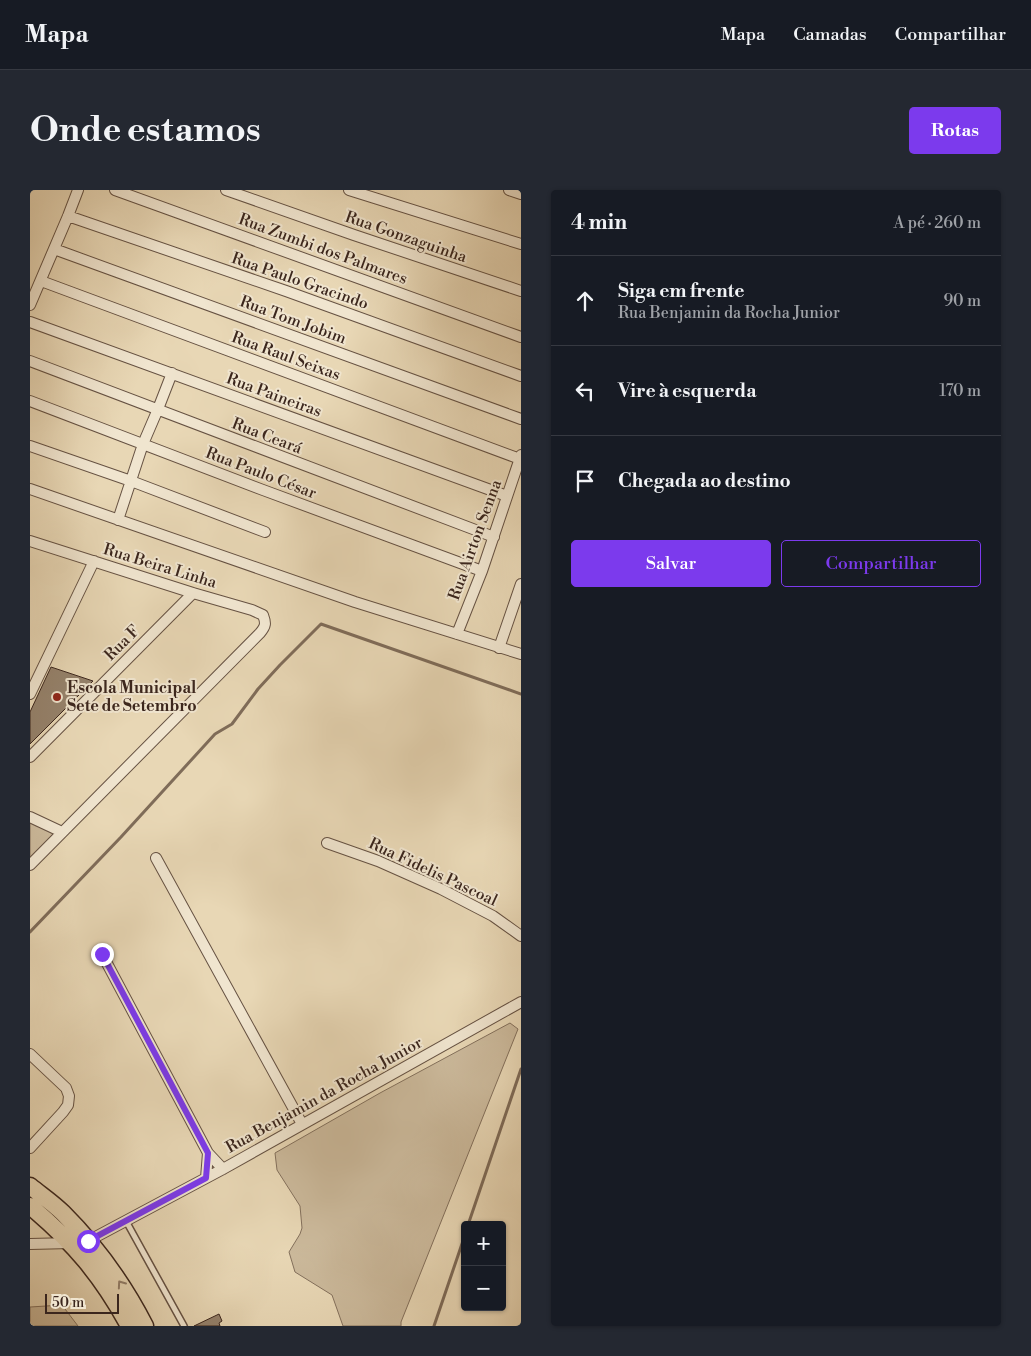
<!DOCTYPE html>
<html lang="pt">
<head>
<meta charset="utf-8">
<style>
  body { margin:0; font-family:"Libre Bodoni",serif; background:#242831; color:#f1f3f6 }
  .controls { position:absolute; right:15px; bottom:15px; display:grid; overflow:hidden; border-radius:5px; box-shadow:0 1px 4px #0004 }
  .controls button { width:45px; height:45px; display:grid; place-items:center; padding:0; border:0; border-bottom:1px solid #363941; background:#171b24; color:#f1f3f6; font:25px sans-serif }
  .scale { position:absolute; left:15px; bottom:12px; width:74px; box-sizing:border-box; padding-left:5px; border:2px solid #3b261d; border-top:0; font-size:14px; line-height:18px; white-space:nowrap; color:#3b261d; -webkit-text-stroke:4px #f0e5cf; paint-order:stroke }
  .stop { position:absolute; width:15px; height:15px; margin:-11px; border:4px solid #7c3aed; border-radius:50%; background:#fff }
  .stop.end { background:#7c3aed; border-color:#fff; box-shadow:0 1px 5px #0008 }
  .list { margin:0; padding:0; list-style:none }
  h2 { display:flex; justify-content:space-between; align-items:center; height:65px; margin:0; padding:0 20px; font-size:21px }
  h2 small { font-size:16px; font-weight:400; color:#9ea1a6 }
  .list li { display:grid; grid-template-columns:32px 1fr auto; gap:15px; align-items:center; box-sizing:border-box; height:90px; padding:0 20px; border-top:1px solid #363941 }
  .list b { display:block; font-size:19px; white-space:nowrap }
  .list p { margin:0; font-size:16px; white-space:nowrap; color:#9ea1a6 }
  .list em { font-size:16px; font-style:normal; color:#9ea1a6 }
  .actions { display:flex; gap:10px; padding:15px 20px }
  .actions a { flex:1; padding:11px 0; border:1px solid #7c3aed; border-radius:5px; text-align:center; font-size:18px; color:#7c3aed }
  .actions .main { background:#7c3aed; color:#fff }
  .icon { flex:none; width:28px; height:28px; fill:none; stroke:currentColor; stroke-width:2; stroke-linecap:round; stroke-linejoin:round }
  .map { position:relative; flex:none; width:491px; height:1136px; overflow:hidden; border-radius:5px }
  header { display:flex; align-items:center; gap:30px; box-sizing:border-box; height:70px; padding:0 25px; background:#171b24; border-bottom:1px solid #363941 }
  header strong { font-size:24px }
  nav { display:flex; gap:28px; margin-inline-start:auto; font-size:18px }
  .intro { display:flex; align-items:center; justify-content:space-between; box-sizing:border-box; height:120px; padding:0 30px }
  h1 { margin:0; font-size:35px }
  .button { padding:12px 22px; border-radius:5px; background:#7c3aed; color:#fff; font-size:18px; font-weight:700 }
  main { display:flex; gap:30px; padding:0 30px }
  aside { flex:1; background:#171b24; border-radius:5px; box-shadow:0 1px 4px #0004 }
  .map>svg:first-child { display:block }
  .green { fill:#cbb99b; stroke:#83705c }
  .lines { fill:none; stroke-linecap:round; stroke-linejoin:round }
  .stream { stroke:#7f6c59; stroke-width:3 }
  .building { fill:#95826c; stroke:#3b261d }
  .lane-casing { stroke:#665243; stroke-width:8 }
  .street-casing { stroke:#665243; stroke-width:12 }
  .primary-casing { stroke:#3b261d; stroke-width:19 }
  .lane { stroke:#f0e5cf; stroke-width:5 }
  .street { stroke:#f0e5cf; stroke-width:10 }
  .primary { stroke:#e8d7b5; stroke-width:16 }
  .oneway { stroke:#927e69 }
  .route { stroke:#7c3aed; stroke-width:6 }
  .poi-dot { fill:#8f2418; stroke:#f0e5cf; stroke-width:2 }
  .labels { text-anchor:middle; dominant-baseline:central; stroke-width:4; stroke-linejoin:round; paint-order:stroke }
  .street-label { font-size:16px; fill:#3b261d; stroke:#f0e5cf }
  .poi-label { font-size:16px; font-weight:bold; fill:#3b261d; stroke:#f0e5cf; text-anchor:start }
</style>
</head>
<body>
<header>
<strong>Mapa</strong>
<nav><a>Mapa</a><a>Camadas</a><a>Compartilhar</a></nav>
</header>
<div class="intro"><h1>Onde estamos</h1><a class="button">Rotas</a></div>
<main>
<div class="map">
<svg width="491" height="1136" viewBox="0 0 491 1136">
  <rect width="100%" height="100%" fill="#e8d7b5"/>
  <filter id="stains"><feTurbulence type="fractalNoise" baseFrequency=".004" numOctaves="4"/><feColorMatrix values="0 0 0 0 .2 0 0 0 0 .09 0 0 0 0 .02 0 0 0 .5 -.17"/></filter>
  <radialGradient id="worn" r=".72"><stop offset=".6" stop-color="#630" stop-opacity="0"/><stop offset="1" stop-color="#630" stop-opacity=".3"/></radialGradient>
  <path class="green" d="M0,629L31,643L0,674Z
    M480,833L488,839L371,1132V1136H313L302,1105L265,1082L259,1062L270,1044L272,1038L270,1016L247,980L245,963L350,903Z
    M32,1115L48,1136H0V1117Z"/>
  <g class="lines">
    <path class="stream" d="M0,742L91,647L185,544L202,534L228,499L250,475L291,434L491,504
      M438,1035L491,879
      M404,1136L435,1045"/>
  </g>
  <path class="building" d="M21,477L63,491L0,554V522Z
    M189,1124L192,1131L189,1133L190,1136H164Z"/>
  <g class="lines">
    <g class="lane-casing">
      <path id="lane" d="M96,1031L154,1136"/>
    </g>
    <g class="street-casing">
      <path id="street" d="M85,0L491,147
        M196,0L324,45L491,101
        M319,0L491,54
        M479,0L491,4
        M38,26L256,101L491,186
        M24,59L491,229
        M11,91L490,269
        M0,115L38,26L48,0
        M0,132L477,306
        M0,171L464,347
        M0,211L233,300L452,381
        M0,256L101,291L235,342
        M0,299L325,412L491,464
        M88,330L113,254L128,219L142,183
        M0,351L163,403L222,420L233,425C236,433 236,436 230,443L0,675
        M427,444L452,381L491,265
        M469,458L491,394
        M0,504L64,371
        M0,567L163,403
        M0,627L32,642
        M297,653L348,671L411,699L463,726L491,746
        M126,668L272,934
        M72,764L178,963L193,979
        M0,864L36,898L39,906L38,915L33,922L0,958
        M176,988L178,963
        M0,1054L41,1053L58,1051L193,979L491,812"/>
    </g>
    <g class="primary-casing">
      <path id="primary" d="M0,996C11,1005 23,1013 33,1023C66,1056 94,1095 115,1136
        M0,1016C43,1052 72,1086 99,1136"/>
    </g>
    <use href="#lane" class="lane"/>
    <use href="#street" class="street"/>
    <use href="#primary" class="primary"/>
  </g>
  <defs><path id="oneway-chevron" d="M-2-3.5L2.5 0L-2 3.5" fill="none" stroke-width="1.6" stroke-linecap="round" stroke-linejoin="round" transform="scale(1.25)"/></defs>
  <use class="oneway" href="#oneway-chevron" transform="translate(91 1094) rotate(-125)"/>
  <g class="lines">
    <path class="route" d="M58,1051L176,988L178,963L72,764"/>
  </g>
  <circle class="poi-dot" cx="27" cy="507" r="5"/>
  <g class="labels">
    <g class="street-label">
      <text transform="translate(376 47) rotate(19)">Rua Gonzaguinha</text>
      <text transform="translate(293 59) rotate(20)">Rua Zumbi dos Palmares</text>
      <text transform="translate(270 91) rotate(19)">Rua Paulo Gracindo</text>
      <text transform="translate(263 130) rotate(20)">Rua Tom Jobim</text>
      <text transform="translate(256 166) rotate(20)">Rua Raul Seixas</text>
      <text transform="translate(244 205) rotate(20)">Rua Paineiras</text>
      <text transform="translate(237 246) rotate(21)">Rua Ceará</text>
      <text transform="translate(231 283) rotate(21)">Rua Paulo César</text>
      <text transform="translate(445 350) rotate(-70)">Rua Airton Senna</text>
      <text transform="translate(130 376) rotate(17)">Rua Beira Linha</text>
      <text transform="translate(92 453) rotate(-45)">Rua F</text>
      <text transform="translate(403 682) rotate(25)">Rua Fidelis Pascoal</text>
      <text transform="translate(294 905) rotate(-29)">Rua Benjamin da Rocha Junior</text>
    </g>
    <g class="poi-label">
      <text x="37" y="498">Escola Municipal<tspan x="37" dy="18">Sete de Setembro</tspan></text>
    </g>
  </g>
  <rect width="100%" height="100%" filter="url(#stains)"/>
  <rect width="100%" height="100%" fill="url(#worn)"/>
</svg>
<div class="controls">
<button>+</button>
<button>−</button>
</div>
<div class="scale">50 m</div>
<div class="stop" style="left:58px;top:1051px"></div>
<div class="stop end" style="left:72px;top:764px"></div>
</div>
<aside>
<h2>4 min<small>A pé · 260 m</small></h2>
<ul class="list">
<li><svg class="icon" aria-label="ahead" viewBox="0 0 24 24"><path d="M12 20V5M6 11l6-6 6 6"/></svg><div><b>Siga em frente</b><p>Rua Benjamin da Rocha Junior</p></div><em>90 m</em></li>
<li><svg class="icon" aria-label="left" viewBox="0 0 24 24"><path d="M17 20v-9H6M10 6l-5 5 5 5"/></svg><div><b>Vire à esquerda</b></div><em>170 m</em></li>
<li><svg class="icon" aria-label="arrive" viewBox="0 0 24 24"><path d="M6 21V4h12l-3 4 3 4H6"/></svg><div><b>Chegada ao destino</b></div></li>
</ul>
<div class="actions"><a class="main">Salvar</a><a>Compartilhar</a></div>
</aside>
</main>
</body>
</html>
